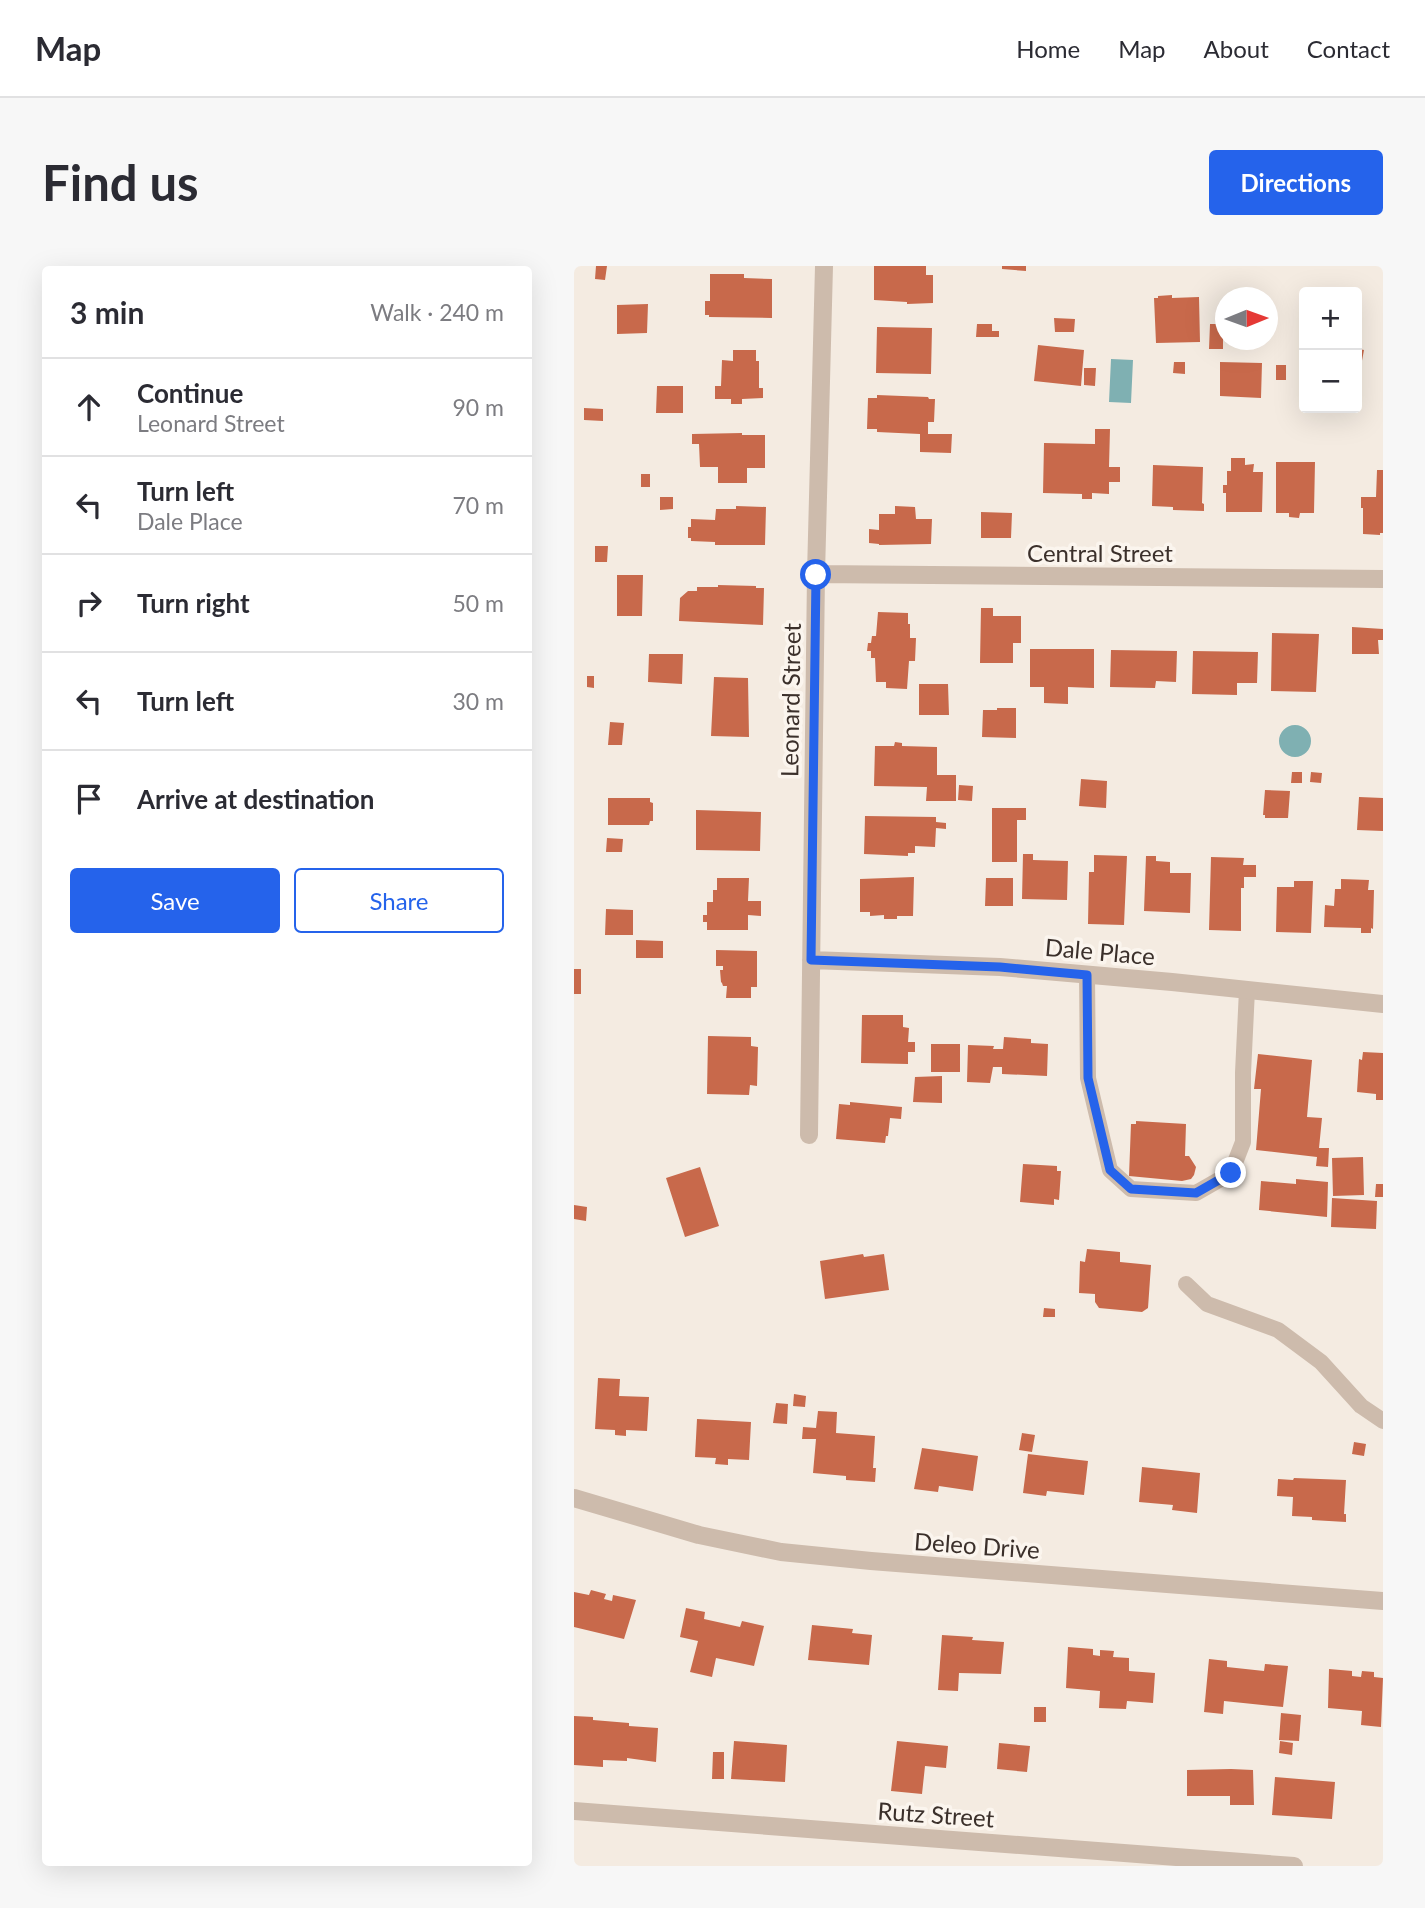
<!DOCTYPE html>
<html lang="en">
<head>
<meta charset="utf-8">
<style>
  body { margin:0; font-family:Lato,sans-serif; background:#f7f7f7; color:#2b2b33 }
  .controls { position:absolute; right:21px; top:21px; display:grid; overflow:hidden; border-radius:7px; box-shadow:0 7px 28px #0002 }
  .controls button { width:63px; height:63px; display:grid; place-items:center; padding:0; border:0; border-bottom:2px solid #e1e1e2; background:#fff; color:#2b2b33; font:35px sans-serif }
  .compass { position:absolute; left:641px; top:21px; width:63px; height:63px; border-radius:50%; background:#fff; box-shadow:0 7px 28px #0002; rotate:89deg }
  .stop { position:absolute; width:21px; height:21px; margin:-16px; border:5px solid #2563eb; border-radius:50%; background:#fff }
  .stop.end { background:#2563eb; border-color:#fff; box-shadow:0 2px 7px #0008 }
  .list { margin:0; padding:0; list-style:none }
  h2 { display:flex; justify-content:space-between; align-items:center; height:91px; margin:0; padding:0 28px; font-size:30px }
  h2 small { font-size:23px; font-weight:400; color:#7c7c81 }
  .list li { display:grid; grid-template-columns:46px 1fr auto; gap:21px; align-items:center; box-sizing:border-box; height:98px; padding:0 28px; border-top:2px solid #e1e1e2 }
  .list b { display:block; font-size:26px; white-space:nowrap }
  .list p { margin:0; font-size:23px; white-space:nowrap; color:#7c7c81 }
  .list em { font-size:23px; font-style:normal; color:#7c7c81 }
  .actions { display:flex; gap:14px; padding:21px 28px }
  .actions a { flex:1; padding:16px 0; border:2px solid #2563eb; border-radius:7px; text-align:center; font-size:24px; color:#2563eb }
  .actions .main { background:#2563eb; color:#fff }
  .icon { flex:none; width:38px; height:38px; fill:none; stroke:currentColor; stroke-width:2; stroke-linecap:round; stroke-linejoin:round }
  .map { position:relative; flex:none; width:809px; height:1600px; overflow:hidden; border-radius:7px }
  header { display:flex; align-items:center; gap:42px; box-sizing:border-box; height:98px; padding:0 35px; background:#fff; border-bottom:2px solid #e1e1e2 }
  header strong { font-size:33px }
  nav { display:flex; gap:38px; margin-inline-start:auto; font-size:24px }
  .intro { display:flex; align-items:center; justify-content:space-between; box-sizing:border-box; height:168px; padding:0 42px }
  h1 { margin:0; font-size:49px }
  .button { padding:18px 32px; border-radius:7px; background:#2563eb; color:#fff; font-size:24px; font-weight:700 }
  main { display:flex; gap:42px; padding:0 42px }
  aside { flex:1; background:#fff; border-radius:7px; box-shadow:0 7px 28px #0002 }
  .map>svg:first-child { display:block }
  .water { fill:#7fb0b2 }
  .building { fill:#c8694b }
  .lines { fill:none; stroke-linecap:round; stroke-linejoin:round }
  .service { stroke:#cdbbac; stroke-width:16 }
  .minor { stroke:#cdbbac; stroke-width:18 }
  .route { stroke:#2563eb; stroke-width:9 }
  .labels { text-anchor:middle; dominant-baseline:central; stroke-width:7; stroke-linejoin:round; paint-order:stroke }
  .street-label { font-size:24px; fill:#3b302b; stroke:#fbf5ee }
</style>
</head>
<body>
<header>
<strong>Map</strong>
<nav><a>Home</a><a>Map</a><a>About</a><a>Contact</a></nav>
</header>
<div class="intro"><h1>Find us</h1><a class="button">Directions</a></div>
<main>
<aside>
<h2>3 min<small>Walk · 240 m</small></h2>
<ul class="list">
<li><svg class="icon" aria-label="ahead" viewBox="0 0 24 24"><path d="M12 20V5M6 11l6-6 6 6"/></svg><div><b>Continue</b><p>Leonard Street</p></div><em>90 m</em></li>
<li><svg class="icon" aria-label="left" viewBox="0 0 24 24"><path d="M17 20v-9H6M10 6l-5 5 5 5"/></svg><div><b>Turn left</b><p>Dale Place</p></div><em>70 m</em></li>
<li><svg class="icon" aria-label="right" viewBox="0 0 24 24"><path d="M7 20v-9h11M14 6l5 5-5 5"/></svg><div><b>Turn right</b></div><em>50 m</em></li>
<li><svg class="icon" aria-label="left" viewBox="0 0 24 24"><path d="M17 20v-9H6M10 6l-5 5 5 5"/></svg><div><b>Turn left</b></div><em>30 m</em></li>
<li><svg class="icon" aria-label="arrive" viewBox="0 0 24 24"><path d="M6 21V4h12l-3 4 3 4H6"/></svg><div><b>Arrive at destination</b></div></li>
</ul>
<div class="actions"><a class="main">Save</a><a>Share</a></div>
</aside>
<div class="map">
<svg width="809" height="1600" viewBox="0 0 809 1600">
  <rect width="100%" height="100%" fill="#f4ebe1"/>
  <path class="water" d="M537,93L559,94L557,137L535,136Z
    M705 475a16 16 0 1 1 32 0a16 16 0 1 1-32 0Z"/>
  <path class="building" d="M22,0H33L31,14L21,13Z
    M300,0H352V9H359V37L333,38V36L300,34Z
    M428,0H452V5L428,3Z
    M136,8H170V12L198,13V52L135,51V49H131V35H136Z
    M598,29V32L625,31L626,76L582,77L580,32H584V30Z
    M74,38L73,67L43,68V39Z
    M480,52L501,53L500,66H481Z
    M403,58H418V65H425V71H402Z
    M636,58H649V83H635Z
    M303,61L358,62L357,108L302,107Z
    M783,68H788L785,83L790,84L787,100L783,99Z
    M464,79L510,84L507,120L460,115Z
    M159,84H182V95H185V122H189V132L168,133V138H157V133H141V120H147L148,94L159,95Z
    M600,96H611V108L599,107Z
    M646,96L688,97L687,132L646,130Z
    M702,99H712V114H702Z
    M510,102H522L521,120L510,119Z
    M83,120H109V147H82Z
    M303,129L354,131L355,133H361L360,156H354V168H378L377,187L346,186V168L303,166V163H293L294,132H303Z
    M10,142L29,143V155L10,154Z
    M521,163H536L535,201H546V216H535V228L518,227V233H508V228L469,227L470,177L521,178Z
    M168,167V169H191V202H173V217H144V201H126L125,178H118V168Z
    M657,192H671V199L680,198L679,206H689L688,246H652V227H649V219H653V205H657Z
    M702,196H741L740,247H726L725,252L715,251V247H702Z
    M579,199L629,201L628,237L630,238V245L599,244V241L578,240Z
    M803,204H809V267H806V269L789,268V242H787V231H802Z
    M67,208H76V221H67Z
    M86,231H99V243L86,244Z
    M162,240L192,241L191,279H141V276L117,275V272H114V261H117V253L141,254L142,243H162Z
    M321,240L341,241L342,253H358L357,278L305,279V278L295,277V263L305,264V248H321Z
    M407,246L438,247L437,272H407Z
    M21,280H34L33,296H21Z
    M43,309H69L68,350H43Z
    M144,319L182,320V322H190L189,359L105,355L106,332L114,325H123V321H144Z
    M407,342H419V350H447V377H439V397H406Z
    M304,346L334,347V358H336V372H342L341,395H335L333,423L312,422V416H302L301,392H297V385H293L294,377H297L298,370H302Z
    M778,361L809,363V374H804L805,388H778Z
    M698,367L745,368L742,426L697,425Z
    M456,383H520V422L494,421V438L470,437V421H456Z
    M537,384L603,385L602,416L582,415L581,422L536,421Z
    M619,385L684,386L683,417H663V429L618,428Z
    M75,388H109L108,418L74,416Z
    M13,410H20V422L13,421Z
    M140,411L174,412L175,471L137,470Z
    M345,418H374L375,449H345Z
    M423,442H442V472L408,471L409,444H423Z
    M36,456L50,457L48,479H34Z
    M321,476L328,477V480L363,481V509H382V535H352L353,521L300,520L301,480H320Z
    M718,506H728V517H717Z
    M737,506L748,507L747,517L736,516Z
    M507,513L533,515L532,542L505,540Z
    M385,519L399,520L398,535L384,534Z
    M691,524L716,525L714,552H691V549H689Z
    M785,531L809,532V565L783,564Z
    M34,532H76V536L79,537V555H76L75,559H34Z
    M418,542H452V554H443V596H418Z
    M122,544L187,546L186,585L122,584Z
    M291,550L362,551V556L372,557V563L362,562L361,581L341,580V587H334V590L290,588Z
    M33,572L49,573L48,586H32Z
    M449,588H459V594L494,595L493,634L448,633Z
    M520,589L553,590L550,659L514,658L515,606H520Z
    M572,590H582V595L596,596V607H617L616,647L570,645Z
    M637,591L670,592L669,599H682V611H670V622H667V665L635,664Z
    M340,611L339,650H323V653H310V649L296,650V646H286V613Z
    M143,612H175L174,635H187V650L174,649V664H133V656H129V649H133V636H139V624H143Z
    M412,612H439V640H411Z
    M767,613L795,614L794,624H800L799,663L797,662V667H787V662L750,661L751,639L760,640L761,623H767Z
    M720,615H739L737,667L702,666L703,621H720Z
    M32,643L59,644V669H31Z
    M62,674L89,675V692H62Z
    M142,684L183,685V721H177V732H152L153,720H149L148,717L147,716L146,704H149V700H142Z
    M0,703H7V728H0Z
    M288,749H329V761L335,762L334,776H341V786H334V798L287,797Z
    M134,770L177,771V780L184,781L183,820L176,819L175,829L133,828Z
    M430,771L457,773V777L474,778L473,810L428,808V801H419L416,817L393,816L394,779L420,780L419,783H429Z
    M357,778H386V806H357Z
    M789,786L809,787V834H802V828L783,826L785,793L788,794Z
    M684,788L738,794L733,851L748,852L745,882H755L754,901L742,900L743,891L682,884L687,823H680Z
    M368,810V837L339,836L341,811Z
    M276,836L328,841L327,853L316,852L314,870H312L311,877L262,873L265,838L276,839Z
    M562,855L612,858L611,890H615L622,901L620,909L617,913L608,915L555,910L557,858H562Z
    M789,891L790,929L759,930L758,892Z
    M449,898L483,900V905H487L485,934L480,933V939L446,936Z
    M126,901L145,960L111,971L92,912Z
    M722,913L754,916L753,951L685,944L687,915L722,918Z
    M802,918H809V931H801Z
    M758,932L803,935L802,963L757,961Z
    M0,939L13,941L12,955L0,953Z
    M513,983L546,986V996L577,999L574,1042L568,1046L525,1042L521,1036V1028L505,1027L506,995L511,996Z
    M289,988L290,991L310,988L315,1024L251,1033L246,995Z
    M470,1042L481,1043V1051H469Z
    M24,1112L46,1113L45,1130L75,1131L73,1165L52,1164V1170L41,1169V1164L21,1163Z
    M220,1128L232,1130L231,1141L219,1140Z
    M202,1137L214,1138L213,1158L199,1157Z
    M244,1145L263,1146L262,1167L301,1170L299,1202H302L301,1216L272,1214V1210L239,1207L242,1173H228L229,1161L242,1162Z
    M123,1153L177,1156L175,1194L154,1193V1199L141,1198L142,1192L121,1191Z
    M448,1167L461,1169L458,1186L445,1184Z
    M780,1176L792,1178L790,1190L778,1188Z
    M348,1182L404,1190L399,1225L365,1220L364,1226L340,1223Z
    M454,1188L514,1195L510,1229L473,1225L472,1230L449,1227Z
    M568,1201L626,1207L623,1247L598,1244L599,1239L565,1236Z
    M720,1212L772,1214L770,1248H772V1256L738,1254V1251L718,1250L719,1231L703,1230L704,1213L719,1214Z
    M17,1324L32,1328L30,1333L38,1335L39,1329L62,1334L50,1373L0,1361V1326L15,1329Z
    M112,1342L131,1346L130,1353L166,1361L168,1355L190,1360L180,1400L142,1392L138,1411L116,1406L124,1375L106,1371Z
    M238,1359L279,1363L278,1367L298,1369L295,1399L234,1394Z
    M368,1369L399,1371L398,1374L430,1376L427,1408L385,1407L384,1425L364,1424Z
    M494,1381L519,1383V1389L526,1390V1384L540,1385L539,1391L555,1392V1405L581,1407L579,1437L553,1435L552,1443L525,1442L526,1425L492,1422Z
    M635,1393L653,1395V1401L690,1405L691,1398L714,1400L709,1441L650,1435L649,1448L630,1446Z
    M755,1403L778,1405V1410L787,1411L788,1405L800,1406V1411L809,1412L807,1461L787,1459L788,1445L754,1442Z
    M460,1441H472V1456H460Z
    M707,1447L727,1449L725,1475L705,1474Z
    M0,1450L19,1451V1454L55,1457V1460L84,1462L82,1496L53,1492V1495L29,1494V1501L0,1499Z
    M160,1475L213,1479L211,1516L157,1513Z
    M323,1475L374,1480L372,1502L351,1500L348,1528L317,1525Z
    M706,1475L719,1477L718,1489L705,1487Z
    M425,1477L456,1480L453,1506L423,1503Z
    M139,1486H150V1513H138Z
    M657,1503L679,1504L680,1539H656V1530H613V1504Z
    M701,1511L761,1516L758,1553L698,1549Z"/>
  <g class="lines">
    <path class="service" d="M513,709L514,812L536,904L557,923L622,927L657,907L669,876V807L673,724
      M612,1018L633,1038L704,1064L747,1096L787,1140L809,1155"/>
    <path class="minor" d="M242,308L809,313
      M237,694L426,701L598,716L809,738
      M235,869L242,308L250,0
      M0,1232L125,1269L207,1286L297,1295L809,1335
      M0,1545L720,1600"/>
  </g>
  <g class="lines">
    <path class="route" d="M242,309L237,694L426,701L513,709L514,812L536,904L557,923L622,927L657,907"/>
  </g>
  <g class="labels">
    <g class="street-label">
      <text x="526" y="286">Central Street</text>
      <text transform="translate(216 434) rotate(-89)">Leonard Street</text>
      <text transform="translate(526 685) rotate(5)">Dale Place</text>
      <text transform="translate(403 1279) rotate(4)">Deleo Drive</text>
      <text transform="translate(362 1548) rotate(4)">Rutz Street</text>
    </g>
  </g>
</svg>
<div class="controls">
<button>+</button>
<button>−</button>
</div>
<svg class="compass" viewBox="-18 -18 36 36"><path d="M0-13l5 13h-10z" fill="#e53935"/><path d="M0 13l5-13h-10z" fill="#7c7c81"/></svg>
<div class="stop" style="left:242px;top:309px"></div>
<div class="stop end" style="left:657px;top:907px"></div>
</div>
</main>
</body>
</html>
